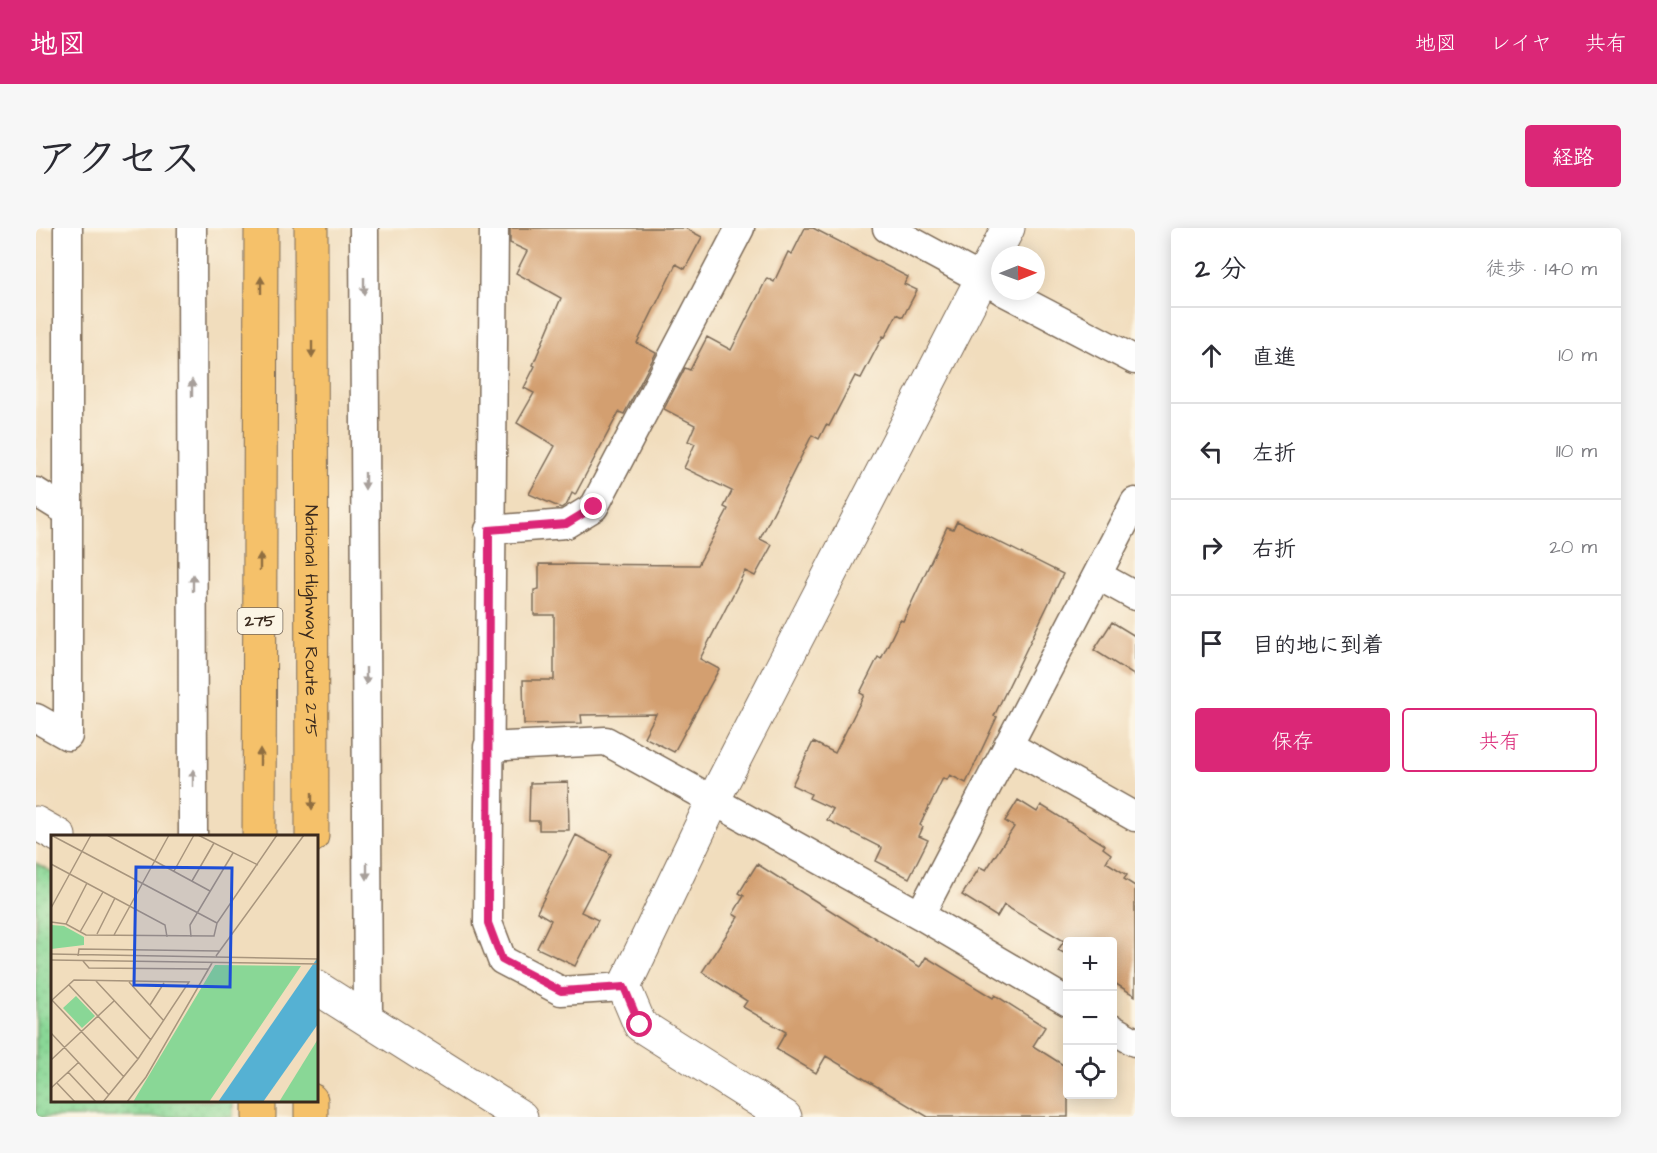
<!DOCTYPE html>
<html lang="ja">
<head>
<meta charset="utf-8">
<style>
  body { margin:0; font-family:"Architects Daughter","Klee One",sans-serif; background:#f7f7f7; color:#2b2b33 }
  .controls { position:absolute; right:18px; bottom:18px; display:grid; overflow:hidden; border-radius:6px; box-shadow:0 3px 15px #0003 }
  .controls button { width:54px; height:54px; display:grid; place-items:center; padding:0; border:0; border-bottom:2px solid #e1e1e2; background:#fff; color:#2b2b33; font:30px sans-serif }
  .compass { position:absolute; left:955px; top:18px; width:54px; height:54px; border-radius:50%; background:#fff; box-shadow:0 3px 15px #0003; rotate:89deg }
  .stop { position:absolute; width:18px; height:18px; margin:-14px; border:4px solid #db2777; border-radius:50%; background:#fff }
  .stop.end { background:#db2777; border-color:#fff; box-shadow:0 2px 6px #0008 }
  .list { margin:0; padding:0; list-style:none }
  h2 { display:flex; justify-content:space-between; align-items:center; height:78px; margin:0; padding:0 24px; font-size:26px }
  h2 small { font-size:20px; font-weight:400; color:#7c7c81 }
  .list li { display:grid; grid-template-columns:39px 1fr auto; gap:18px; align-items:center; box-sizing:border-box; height:96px; padding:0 24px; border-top:2px solid #e1e1e2 }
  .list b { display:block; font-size:22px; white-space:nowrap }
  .list em { font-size:20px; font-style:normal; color:#7c7c81 }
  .actions { display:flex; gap:12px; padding:18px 24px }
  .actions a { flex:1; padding:14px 0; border:2px solid #db2777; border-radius:6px; text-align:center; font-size:21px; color:#db2777 }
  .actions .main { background:#db2777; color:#fff }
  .icon { flex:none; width:33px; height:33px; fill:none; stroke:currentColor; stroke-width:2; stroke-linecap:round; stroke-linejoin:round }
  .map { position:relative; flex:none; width:1099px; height:889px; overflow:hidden; border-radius:6px }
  header { display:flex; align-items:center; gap:36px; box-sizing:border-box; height:84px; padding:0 30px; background:#db2777; color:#fff }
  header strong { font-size:28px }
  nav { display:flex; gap:33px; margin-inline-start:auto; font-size:21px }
  .intro { display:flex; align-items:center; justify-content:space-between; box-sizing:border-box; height:144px; padding:0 36px }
  h1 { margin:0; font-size:42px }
  .button { padding:15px 27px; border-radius:6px; background:#db2777; color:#fff; font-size:21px; font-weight:700 }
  main { display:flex; gap:36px; padding:0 36px }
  aside { flex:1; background:#fff; border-radius:6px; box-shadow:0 3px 15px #0003 }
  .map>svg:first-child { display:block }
  .park { fill:url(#park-dots); stroke:#62805a; stroke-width:1.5 }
  .building { fill:#d39f70 }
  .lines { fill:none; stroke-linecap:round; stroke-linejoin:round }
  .minor-casing { stroke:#7b6956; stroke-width:31 }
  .tertiary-casing { stroke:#7b6956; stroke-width:35 }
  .trunk-casing { stroke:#7b6956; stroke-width:35 }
  .minor { stroke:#fff; stroke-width:28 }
  .tertiary { stroke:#fff; stroke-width:33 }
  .trunk { stroke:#f5c16b; stroke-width:33 }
  .oneway { fill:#8f6e41 }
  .oneway2 { fill:#a79f9a }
  .route { stroke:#db2777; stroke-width:8 }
  .labels { text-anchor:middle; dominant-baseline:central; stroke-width:4.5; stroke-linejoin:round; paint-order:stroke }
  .shield { fill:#fcf5e5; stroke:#75675a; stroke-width:1.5 }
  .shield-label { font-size:16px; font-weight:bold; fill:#3b2a1e }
  .street-label { font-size:18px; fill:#3b2a1e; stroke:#fcf5e5 }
  .inset-road { fill:none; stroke:#a8957d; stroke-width:1.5 }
  .view { fill:#1d4ed8; fill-opacity:0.15; stroke:#1d4ed8; stroke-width:3 }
  .inset-edge { fill:none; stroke:#3b2a1e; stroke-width:3 }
</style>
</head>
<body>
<header>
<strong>地図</strong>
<nav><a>地図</a><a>レイヤ</a><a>共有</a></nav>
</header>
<div class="intro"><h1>アクセス</h1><a class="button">経路</a></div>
<main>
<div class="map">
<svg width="1099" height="889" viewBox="0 0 1099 889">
  <defs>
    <pattern id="park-dots" width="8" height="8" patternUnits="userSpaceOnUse" patternTransform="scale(1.5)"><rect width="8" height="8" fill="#89d796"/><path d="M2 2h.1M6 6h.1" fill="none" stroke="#77b981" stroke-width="1.8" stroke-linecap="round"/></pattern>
  </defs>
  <rect width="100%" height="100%" fill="#fcf5e5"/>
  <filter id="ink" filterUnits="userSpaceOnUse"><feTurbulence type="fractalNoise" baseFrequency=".0167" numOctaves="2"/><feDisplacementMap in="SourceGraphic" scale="12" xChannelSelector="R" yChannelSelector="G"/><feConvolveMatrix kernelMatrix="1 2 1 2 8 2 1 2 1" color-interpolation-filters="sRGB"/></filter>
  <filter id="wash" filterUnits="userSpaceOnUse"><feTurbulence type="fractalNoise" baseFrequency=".008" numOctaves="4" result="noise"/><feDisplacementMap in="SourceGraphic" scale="24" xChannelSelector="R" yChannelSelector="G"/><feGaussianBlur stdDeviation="1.35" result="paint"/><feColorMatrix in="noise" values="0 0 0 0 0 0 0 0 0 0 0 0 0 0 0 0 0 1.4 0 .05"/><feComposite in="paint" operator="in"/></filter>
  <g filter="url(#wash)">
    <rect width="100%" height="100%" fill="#f1ddbd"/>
    <path class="park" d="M0,635L16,644V872L197,873V889H0Z"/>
    <g id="blocks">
      <path class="building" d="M474,0H649L666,9L649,41L640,36L601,115L620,125L588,186L583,184L539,267L536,265L531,276L525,280L493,266L519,218L481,195L498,165L488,160L499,138L497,137L525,70L480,45L491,23L474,15Z
        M769,0H777L872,49L868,56L881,62L867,89L861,86L849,109L847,108L825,150L819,148L793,198L790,197L783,211L776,207L724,311L736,317L719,348L709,343L664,431L683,441L638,524L608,509L620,486L545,487L546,495L488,496L487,452H518V387H498V362L503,361V336L662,337L692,281L688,279L696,263L648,240L659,216L652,213L659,197L628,181L649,140L654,142L671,109L695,122L731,50L738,54L752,24L756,26Z
        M921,293L1027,346L958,488L961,489L930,555L914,547L911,552L907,550L884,597L887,599L883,608L892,612L873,650L840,633L846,620L791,592L797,581L773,570L775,566L756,557L777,514L799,525L828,467L824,465L842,429L845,431L864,392L867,393L911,299L917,301Z
        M1076,394L1099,408V448L1058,422Z
        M532,554L533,602H503V593H493L494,555Z
        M982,572L1001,584L1005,577L1069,617L1067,620L1075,626L1070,634L1091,647L1088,651L1099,658V768L1077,754V714H1032V727L1022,722L1028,713L968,677L961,689L926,667L944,639L950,642L978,599L969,593Z
        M540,607L575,626L545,684L562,692L539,738L501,720L515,692L501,684Z
        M721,636L884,739L890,729L957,770L959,767L1009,799L997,818L1032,840V889H892L790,828L780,845L740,821L750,804L707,779L711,773L666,744L702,689L697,686L708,668L703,665Z"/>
    </g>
  </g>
  <g filter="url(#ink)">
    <use href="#blocks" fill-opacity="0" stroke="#7b6956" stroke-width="1.5"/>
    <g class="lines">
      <g class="minor-casing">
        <path id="minor" d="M156,0L157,608
          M328,0L332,790
          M458,0L452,695L466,732L525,763L588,759
          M851,0L964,61
          M967,63L1099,132
          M0,264L32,284
          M453,302L530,296L558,279L704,0
          M1061,347L1099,368
          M0,490L32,508V0
          M972,517L1099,589
          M452,519L570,513L884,687L1032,774
          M884,687L1099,274
          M1076,801L1099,814"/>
      </g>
      <g class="tertiary-casing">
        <path id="tertiary" d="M0,595L23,608
          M280,759L485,889
          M749,889L604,797L588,759L678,571L972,0"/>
      </g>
      <g class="trunk-casing">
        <g id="trunk">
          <path id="s1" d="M275,0L276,608"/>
          <path d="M223,608L225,0"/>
          <path d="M223,889V872"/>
          <path d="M275,889V872"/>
        </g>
      </g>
      <use href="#minor" class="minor"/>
      <use href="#tertiary" class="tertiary"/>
      <use href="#trunk" class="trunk"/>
    </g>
    <defs><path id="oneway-solid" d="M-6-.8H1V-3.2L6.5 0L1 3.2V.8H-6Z" transform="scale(1.5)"/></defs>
    <g class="oneway">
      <use href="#oneway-solid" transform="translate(225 57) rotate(-90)"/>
      <use href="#oneway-solid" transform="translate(276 121) rotate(90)"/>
      <use href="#oneway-solid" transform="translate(224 334) rotate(-90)"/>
      <use href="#oneway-solid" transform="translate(224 529) rotate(-90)"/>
      <use href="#oneway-solid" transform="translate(276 573) rotate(90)"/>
    </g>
    <g class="oneway2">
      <use href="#oneway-solid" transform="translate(328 58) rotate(90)"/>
      <use href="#oneway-solid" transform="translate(156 160) rotate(-90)"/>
      <use href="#oneway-solid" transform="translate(329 253) rotate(90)"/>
      <use href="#oneway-solid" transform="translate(157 355) rotate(-90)"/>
      <use href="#oneway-solid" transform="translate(330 448) rotate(90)"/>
      <use href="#oneway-solid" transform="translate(157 550) rotate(-90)"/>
      <use href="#oneway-solid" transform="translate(331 643) rotate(90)"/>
    </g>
  </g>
  <g class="lines" filter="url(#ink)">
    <path class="route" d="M558,279L530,296L453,302L452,695L466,732L525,763L588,759L604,797"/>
  </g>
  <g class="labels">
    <rect class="shield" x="201.5" y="380" width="45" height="26" rx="4.5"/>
    <g class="shield-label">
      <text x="224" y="393">275</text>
    </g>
    <g class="street-label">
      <text stroke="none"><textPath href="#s1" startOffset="393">National Highway Route 275</textPath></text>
    </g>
  </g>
  <g transform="translate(15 607)">
    <rect width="267" height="267" fill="#f1ddbd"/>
    <path d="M267,204V267H228Z" fill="#89d796"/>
    <path d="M0,90L13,91L33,102V110L0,114ZM164,130L250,131L158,267H82ZM25,161L44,181L31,193L12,173Z" fill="#89d796"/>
    <path d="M267,122V189L212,267H167Z" fill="#55b1d3"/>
    <path class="inset-road" d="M0,0L166,88M56,0L159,56M147,0L207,30M0,29L114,90L116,102M123,36L143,0M141,46L163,8M0,73L40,0M0,87L15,89L35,100L163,101L166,88L226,0M15,89L36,48M29,97L52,57M46,99L64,63M63,100L118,0M140,102L139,90L182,18M0,119L267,124M27,121L28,114L168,116M165,121L253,0M0,125L267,129M32,126L38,133L157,134M45,146L100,205M78,147L113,186M18,150L87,224M0,164L73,242M1,165L23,145L138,147L87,224L52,267M99,170L113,148M0,198L58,260M0,225L63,166M17,237L45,267M6,248L24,267M0,253L28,227M76,267L95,242L161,128"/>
    <path class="view" d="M85,32L181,33L179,152L83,150Z"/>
    <rect width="267" height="267" class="inset-edge"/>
  </g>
</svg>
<div class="controls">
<button>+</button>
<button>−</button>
<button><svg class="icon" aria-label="locate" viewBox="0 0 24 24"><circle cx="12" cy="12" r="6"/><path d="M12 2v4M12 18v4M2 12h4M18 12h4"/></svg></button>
</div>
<svg class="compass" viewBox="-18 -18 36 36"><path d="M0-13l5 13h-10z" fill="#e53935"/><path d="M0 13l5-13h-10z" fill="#7c7c81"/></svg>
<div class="stop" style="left:604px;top:797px"></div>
<div class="stop end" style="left:558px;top:279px"></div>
</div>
<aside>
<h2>2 分<small>徒歩 · 140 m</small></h2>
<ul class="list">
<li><svg class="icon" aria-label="ahead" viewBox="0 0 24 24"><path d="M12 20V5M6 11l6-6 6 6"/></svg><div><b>直進</b></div><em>10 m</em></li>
<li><svg class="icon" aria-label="left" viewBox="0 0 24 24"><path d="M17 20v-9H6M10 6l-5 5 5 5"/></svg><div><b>左折</b></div><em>110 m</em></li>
<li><svg class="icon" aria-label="right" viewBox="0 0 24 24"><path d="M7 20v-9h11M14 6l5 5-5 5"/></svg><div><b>右折</b></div><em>20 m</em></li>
<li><svg class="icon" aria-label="arrive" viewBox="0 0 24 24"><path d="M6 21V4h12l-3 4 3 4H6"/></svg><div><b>目的地に到着</b></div></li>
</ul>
<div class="actions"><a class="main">保存</a><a>共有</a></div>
</aside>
</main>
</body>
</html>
